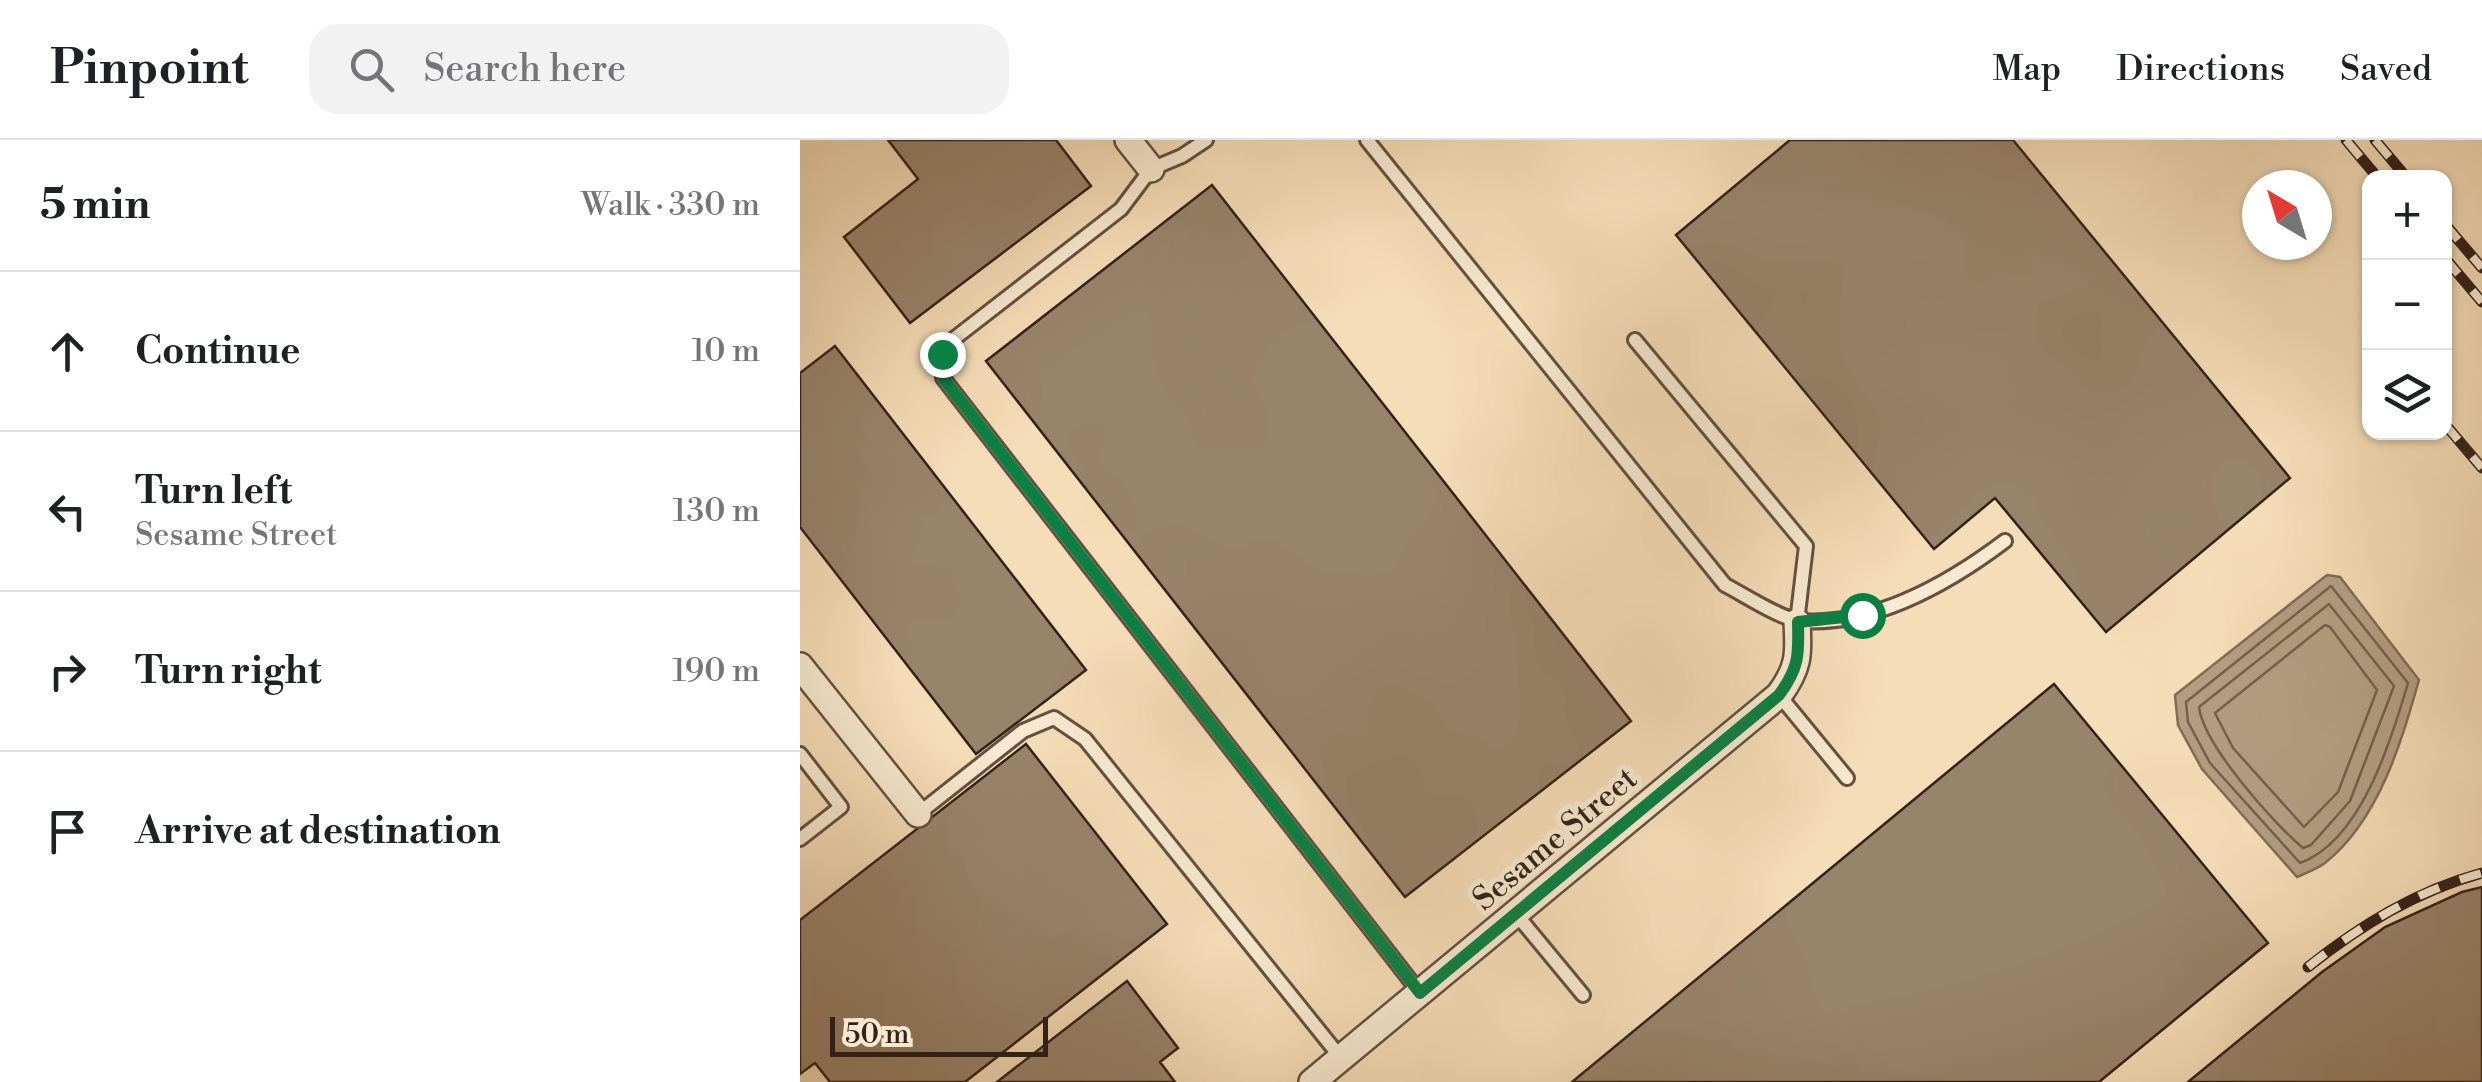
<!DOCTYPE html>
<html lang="en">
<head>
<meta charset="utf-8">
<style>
  body { margin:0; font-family:"Libre Bodoni",serif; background:#f2f2f2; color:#202124 }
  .controls { position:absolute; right:30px; top:30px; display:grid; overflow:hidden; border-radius:20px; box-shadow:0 2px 8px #0004 }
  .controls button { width:90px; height:90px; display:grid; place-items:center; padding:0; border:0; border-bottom:2px solid #e0e0e0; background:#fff; color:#202124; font:50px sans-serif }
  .compass { position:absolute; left:1442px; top:30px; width:90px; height:90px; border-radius:50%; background:#fff; box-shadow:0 2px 8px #0004; rotate:322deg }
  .scale { position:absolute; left:30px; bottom:25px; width:218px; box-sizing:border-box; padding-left:10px; border:5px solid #342119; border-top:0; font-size:28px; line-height:35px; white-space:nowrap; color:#342119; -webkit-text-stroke:8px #f8e9d0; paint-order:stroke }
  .stop { position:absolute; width:30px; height:30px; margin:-22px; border:8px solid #0b8043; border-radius:50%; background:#fff }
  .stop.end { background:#0b8043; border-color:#fff; box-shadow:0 2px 10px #0008 }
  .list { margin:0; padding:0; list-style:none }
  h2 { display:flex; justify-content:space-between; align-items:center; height:130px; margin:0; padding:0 40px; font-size:42px }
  h2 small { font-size:32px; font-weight:400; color:#757577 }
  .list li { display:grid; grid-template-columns:65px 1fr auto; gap:30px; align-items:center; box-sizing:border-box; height:160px; padding:0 40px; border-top:2px solid #e0e0e0 }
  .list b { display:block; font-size:38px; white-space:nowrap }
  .list p { margin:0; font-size:32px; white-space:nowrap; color:#757577 }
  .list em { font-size:32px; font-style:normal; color:#757577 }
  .icon { flex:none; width:55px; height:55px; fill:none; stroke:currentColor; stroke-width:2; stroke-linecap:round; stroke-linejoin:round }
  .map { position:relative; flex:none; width:1682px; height:942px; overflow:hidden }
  header { display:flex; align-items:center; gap:60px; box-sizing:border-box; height:140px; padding:0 50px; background:#fff; border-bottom:2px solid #e0e0e0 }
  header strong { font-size:48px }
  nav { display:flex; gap:55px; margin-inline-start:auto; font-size:35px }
  .search { width:700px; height:90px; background:#f2f2f2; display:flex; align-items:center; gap:25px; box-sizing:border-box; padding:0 35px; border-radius:30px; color:#757577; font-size:38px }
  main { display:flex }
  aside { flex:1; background:#fff }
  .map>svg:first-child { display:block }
  .water { fill:#b39d81; stroke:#806b57; stroke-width:2.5 }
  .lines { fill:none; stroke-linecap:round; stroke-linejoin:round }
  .shore { stroke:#745f4d; stroke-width:2.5 }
  .building { fill:#98836b; stroke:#342119; stroke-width:2.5 }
  .service-casing { stroke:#645040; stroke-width:18 }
  .minor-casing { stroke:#645040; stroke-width:30 }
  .service { stroke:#f8e9d0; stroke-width:12 }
  .minor { stroke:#f8e9d0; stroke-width:25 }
  .rail-casing { stroke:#342119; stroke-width:11 }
  .rail { stroke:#f8e9d0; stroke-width:8; stroke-dasharray:22; stroke-linecap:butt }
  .route { stroke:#0b8043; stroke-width:12 }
  .labels { text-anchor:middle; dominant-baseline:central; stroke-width:10; stroke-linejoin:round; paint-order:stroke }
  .street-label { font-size:32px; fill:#342119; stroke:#f8e9d0 }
</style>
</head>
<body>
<header>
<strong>Pinpoint</strong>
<div class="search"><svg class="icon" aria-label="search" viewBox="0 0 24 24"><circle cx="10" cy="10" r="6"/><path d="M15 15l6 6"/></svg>Search here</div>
<nav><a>Map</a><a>Directions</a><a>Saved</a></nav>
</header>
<main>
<aside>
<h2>5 min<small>Walk · 330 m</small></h2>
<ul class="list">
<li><svg class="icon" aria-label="ahead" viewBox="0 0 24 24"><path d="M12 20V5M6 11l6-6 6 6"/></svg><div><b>Continue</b></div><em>10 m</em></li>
<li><svg class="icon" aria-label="left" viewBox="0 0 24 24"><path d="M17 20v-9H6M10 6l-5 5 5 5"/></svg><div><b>Turn left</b><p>Sesame Street</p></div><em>130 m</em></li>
<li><svg class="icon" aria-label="right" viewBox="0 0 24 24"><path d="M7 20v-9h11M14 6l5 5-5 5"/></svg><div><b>Turn right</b></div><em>190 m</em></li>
<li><svg class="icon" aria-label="arrive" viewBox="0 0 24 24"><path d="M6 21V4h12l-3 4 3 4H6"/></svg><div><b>Arrive at destination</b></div></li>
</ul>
</aside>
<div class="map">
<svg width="1682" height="942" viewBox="0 0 1682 942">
  <rect width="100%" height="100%" fill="#f5ddb7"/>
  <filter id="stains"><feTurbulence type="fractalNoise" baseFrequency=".002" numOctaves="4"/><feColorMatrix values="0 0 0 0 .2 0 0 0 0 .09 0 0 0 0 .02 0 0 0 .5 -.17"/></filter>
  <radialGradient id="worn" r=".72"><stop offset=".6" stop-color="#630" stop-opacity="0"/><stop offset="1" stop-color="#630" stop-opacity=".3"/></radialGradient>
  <path class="water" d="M1527,435L1540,437L1619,540C1601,603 1579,680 1525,723C1517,729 1506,733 1497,737L1402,629L1378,585L1375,555Z"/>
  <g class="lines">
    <path class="shore" d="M1531,446L1608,543C1591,601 1561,701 1500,723L1410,623L1388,582L1386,562Z
      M1529,464L1594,546L1550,661L1511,705L1503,708C1473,683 1403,604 1399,567Z
      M1525,485L1530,487L1577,550L1538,652L1504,687L1433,608L1415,573Z"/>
  </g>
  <path class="building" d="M88,0H256L291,46L110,183L44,97L118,39Z
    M990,0H1213L1490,338L1306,492L1195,358L1134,409L876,95Z
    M412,45L831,581L605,757L186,221Z
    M35,206L286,530L176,614L0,387V233Z
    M1254,544L1468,803L1299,942H772Z
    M226,604L367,784L165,942H30L15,923L0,934V780Z
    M1682,747V942H1388L1522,832L1585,787L1662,752Z
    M327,841L378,908L360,922L375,942H197Z"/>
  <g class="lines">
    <g class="service-casing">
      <path id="service" d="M406,0L382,16L351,29L321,69L155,198L142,214L143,238L620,853
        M567,0L925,445C943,454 982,480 1001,481C1074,486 1148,444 1205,401
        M835,200L1006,406L997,482
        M979,555L1047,638
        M0,614L41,667L0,699
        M118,674L223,591L254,578L285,599L541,918
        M716,774L783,855"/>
    </g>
    <g class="minor-casing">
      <path id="minor" d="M328,0L351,29
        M0,526L118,674
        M512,942L979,555C999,528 999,515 997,482"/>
    </g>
    <use href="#service" class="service"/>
    <use href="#minor" class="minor"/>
    <g class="rail-casing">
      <path id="rail" d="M1546,0L1578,38
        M1575,0L1607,38
        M1644,83L1682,128
        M1644,117L1682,162
        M1644,283L1682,328
        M1508,827C1561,785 1616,751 1682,733"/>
    </g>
    <use href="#rail" class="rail"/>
  </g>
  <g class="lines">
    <path class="route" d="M142,214L143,238L620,853L979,555C999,528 999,515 998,482L1062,475"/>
  </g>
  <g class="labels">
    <g class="street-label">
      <text transform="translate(755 699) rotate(-40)">Sesame Street</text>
    </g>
  </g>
  <rect width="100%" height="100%" filter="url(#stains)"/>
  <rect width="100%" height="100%" fill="url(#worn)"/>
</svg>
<div class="controls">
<button>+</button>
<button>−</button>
<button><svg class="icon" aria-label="layers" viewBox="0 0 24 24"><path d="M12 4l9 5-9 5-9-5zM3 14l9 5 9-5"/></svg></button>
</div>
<svg class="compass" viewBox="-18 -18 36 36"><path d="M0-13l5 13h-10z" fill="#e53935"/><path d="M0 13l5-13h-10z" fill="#757577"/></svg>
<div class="scale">50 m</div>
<div class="stop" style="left:1062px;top:475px"></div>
<div class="stop end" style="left:142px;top:214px"></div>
</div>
</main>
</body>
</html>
